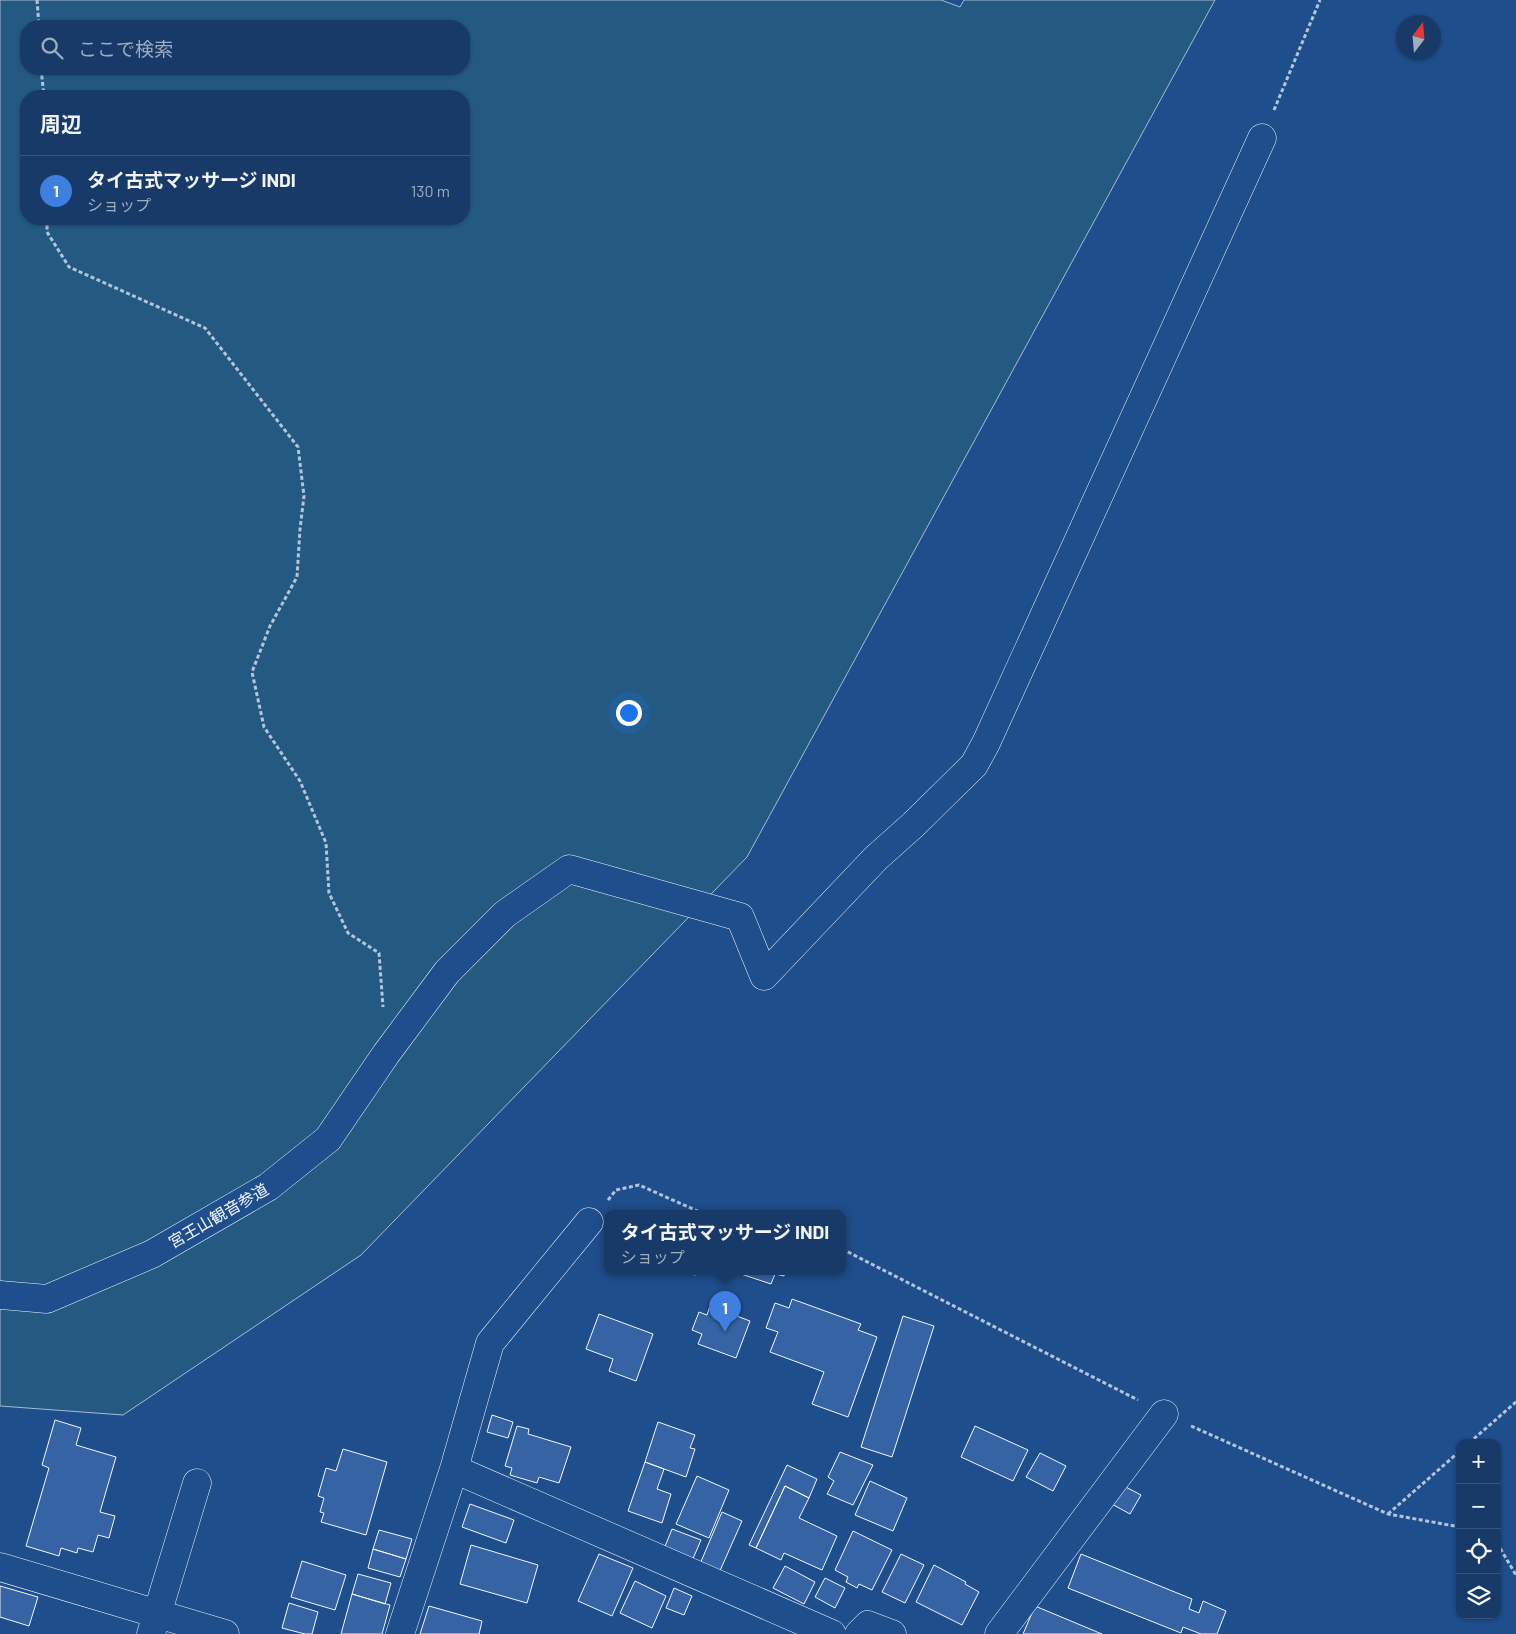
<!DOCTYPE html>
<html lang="ja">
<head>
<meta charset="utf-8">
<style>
  body { margin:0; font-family:Barlow,"Noto Sans JP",sans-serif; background:#20416f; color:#f1f3f6 }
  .controls { position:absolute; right:15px; bottom:15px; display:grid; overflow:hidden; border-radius:10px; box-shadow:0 1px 4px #0004 }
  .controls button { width:45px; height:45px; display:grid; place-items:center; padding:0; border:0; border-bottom:1px solid #36547d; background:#173a69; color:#f1f3f6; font:25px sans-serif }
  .compass { position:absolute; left:1396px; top:15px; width:45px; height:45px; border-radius:50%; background:#173a69; box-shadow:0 1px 4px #0004; rotate:16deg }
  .you { position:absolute; left:628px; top:712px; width:18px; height:18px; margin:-12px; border:4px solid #fff; border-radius:50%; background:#1a73e8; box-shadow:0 0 0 8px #1a73e833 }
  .badge { display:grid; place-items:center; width:32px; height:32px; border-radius:50%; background:#90b9f0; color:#fff; font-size:16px; font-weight:700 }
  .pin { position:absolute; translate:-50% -41px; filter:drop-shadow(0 1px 2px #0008) }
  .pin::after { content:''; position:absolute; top:26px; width:18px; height:15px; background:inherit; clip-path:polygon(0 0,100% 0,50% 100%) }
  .popup { position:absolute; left:604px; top:1210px; width:242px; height:65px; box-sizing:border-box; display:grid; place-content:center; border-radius:10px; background:#173a69; filter:drop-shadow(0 1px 4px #0005); font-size:16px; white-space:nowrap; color:#9eadc0 }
  .popup b { font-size:19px; color:#f1f3f6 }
  .popup::after { content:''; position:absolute; left:50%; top:100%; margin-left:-10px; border:10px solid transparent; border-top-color:#173a69 }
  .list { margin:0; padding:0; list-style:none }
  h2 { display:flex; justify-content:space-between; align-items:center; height:65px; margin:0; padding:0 20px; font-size:21px }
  h2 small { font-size:16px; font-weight:400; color:#9eadc0 }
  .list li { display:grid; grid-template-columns:32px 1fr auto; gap:15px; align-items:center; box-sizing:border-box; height:70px; padding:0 20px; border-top:1px solid #36547d }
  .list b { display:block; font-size:19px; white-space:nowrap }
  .list p { margin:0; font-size:16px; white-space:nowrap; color:#9eadc0 }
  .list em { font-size:16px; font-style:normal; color:#9eadc0 }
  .icon { flex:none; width:28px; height:28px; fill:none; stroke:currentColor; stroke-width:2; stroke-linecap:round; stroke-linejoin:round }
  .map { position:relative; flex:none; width:1516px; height:1634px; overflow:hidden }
  .search { position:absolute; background:#173a69; box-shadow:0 1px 4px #0004; left:20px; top:20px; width:450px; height:55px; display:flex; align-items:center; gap:12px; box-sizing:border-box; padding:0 18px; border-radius:20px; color:#9eadc0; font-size:19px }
  .panel { position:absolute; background:#173a69; box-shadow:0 1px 4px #0004; left:20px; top:90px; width:450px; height:135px; border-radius:20px }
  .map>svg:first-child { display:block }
  .green { fill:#245a82; stroke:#a8bbd7; fill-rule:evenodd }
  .building { fill:#3563a3; stroke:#f2f6ff }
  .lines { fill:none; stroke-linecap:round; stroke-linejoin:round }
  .minor-casing { stroke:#f2f6ff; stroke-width:29 }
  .path { stroke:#b3c4dc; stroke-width:3; stroke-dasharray:4 2.5; stroke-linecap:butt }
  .minor { stroke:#1f4e8c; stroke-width:28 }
  .labels { text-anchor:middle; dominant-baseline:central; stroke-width:4; stroke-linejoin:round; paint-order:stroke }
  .street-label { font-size:16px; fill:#f2f6ff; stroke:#1f4e8c }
</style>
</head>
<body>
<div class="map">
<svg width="1516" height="1634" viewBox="0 0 1516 1634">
  <rect width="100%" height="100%" fill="#1f4e8c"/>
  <path class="green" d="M0,0H941L960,7L964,0H1215L747,857L361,1255L123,1415L0,1406ZM26,26H464V69H26ZM26,96H464V219H26Z"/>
  <path class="building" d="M732,1271H786L784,1276L775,1274L771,1284Z
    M792,1299L861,1324L858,1330L877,1337L848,1417L812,1404L824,1372L770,1352L778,1332L766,1328L775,1303L789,1308Z
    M710,1306L750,1321L736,1358L698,1344L702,1334L692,1330L699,1312L707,1315Z
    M599,1314L653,1334L636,1381L609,1371L613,1359L586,1349Z
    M903,1316L934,1326L892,1457L861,1447Z
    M492,1415L513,1422L508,1438L487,1432Z
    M55,1420L81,1428L76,1445L116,1457L100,1512L115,1516L109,1538L98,1535L93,1552L78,1548L77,1553L61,1548L59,1556L26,1546L49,1468L42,1465Z
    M658,1422L695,1435L690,1448L695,1449L686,1477L645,1462Z
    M517,1426L529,1429L528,1434L571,1447L559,1483L539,1477L537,1483L510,1475L512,1468L505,1466Z
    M975,1426L1028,1450L1013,1481L961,1457Z
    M343,1449L387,1462L366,1535L321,1522L324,1513L320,1512L324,1498L318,1496L326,1468L336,1471Z
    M840,1452L873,1465L853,1505L827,1494L834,1481L828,1477Z
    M1040,1453L1066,1466L1053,1491L1026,1477Z
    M645,1462L664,1469L657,1489L671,1494L662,1523L628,1511Z
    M787,1465L817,1479L809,1498L785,1486L756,1548L749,1545Z
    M697,1476L729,1490L709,1538L676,1524Z
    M870,1481L907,1498L893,1531L855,1515Z
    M1120,1484L1141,1495L1130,1514L1110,1503Z
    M785,1486L809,1498L799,1518L837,1536L822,1570L784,1553L781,1560L756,1548Z
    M470,1504L514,1520L506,1543L462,1527Z
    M722,1512L742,1521L719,1573L700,1564Z
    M672,1529L701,1540L692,1561L664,1549Z
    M379,1530L412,1539L406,1559L373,1549Z
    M853,1531L892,1550L872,1590L859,1584L857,1588L846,1582L848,1577L835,1570Z
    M471,1545L538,1565L527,1603L460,1584Z
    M373,1549L406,1559L400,1577L368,1568Z
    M599,1554L633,1568L612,1616L578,1601Z
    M901,1554L924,1565L905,1603L882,1592Z
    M1081,1554L1192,1599L1189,1609L1199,1613L1203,1601L1226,1611L1217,1634H1201L1183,1627L1181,1633L1068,1588Z
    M302,1561L346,1575L335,1610L291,1597Z
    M934,1565L966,1582L965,1584L979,1592L962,1625L916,1602Z
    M785,1566L815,1582L804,1604L773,1588Z
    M358,1574L391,1583L385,1604L352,1594Z
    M825,1578L845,1588L835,1608L815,1597Z
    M635,1581L666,1596L652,1628L620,1613Z
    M0,1586L38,1597L29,1626L0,1617Z
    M674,1588L692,1596L684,1615L666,1608Z
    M352,1594L390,1605L382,1634H341Z
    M289,1603L318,1612L312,1634H305L282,1628Z
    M429,1606L482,1621L479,1634H420Z
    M1035,1606L1102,1634H1023Z"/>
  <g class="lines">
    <g class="minor-casing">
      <path id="minor" d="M0,1295L47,1299L152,1254L268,1187L328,1139L386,1054L447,972L505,914L569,869L740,917L764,976L876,858L913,825L974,765L986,743L1262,138
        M454,1469L832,1634
        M0,1567L225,1634
        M151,1634L197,1483
        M400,1634L454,1469L490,1343L589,1222
        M859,1634L868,1625L892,1634
        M999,1634L1164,1414"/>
    </g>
    <path class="path" d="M37,0L39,26
      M41,69L44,96
      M1274,110L1320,0
      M47,219V232L69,267L205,328L298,447L304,496L300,529L297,577L270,626L252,672L264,727L300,781L326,843L329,893L348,933L379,953L383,1007
      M608,1200L616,1190L639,1185L702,1213
      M842,1249L1138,1400
      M687,1271L695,1274L697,1271
      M1191,1426L1388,1514L1460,1527
      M1469,1443L1516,1402
      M1388,1514L1460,1451
      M1497,1543L1516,1575"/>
    <use href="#minor" class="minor"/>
  </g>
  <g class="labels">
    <g class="street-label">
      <text transform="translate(218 1215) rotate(-30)">宮王山観音参道</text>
    </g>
  </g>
</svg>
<div class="controls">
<button>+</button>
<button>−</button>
<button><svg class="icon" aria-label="locate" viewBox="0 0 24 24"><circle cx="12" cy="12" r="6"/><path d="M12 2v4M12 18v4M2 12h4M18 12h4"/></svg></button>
<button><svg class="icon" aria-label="layers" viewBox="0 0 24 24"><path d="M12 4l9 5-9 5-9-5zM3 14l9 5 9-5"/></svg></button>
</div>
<svg class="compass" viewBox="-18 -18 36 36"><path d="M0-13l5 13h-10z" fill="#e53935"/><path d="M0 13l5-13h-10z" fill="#9eadc0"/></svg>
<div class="you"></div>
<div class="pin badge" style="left:725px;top:1332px;background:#3f7fe0">1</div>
<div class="popup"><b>タイ古式マッサージ INDI</b>ショップ</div>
<div class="search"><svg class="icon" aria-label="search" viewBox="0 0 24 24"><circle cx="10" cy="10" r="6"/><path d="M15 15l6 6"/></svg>ここで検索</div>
<section class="panel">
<h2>周辺<small></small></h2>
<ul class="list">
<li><span class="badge" style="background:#3f7fe0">1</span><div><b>タイ古式マッサージ INDI</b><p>ショップ</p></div><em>130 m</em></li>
</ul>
</section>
</div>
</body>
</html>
